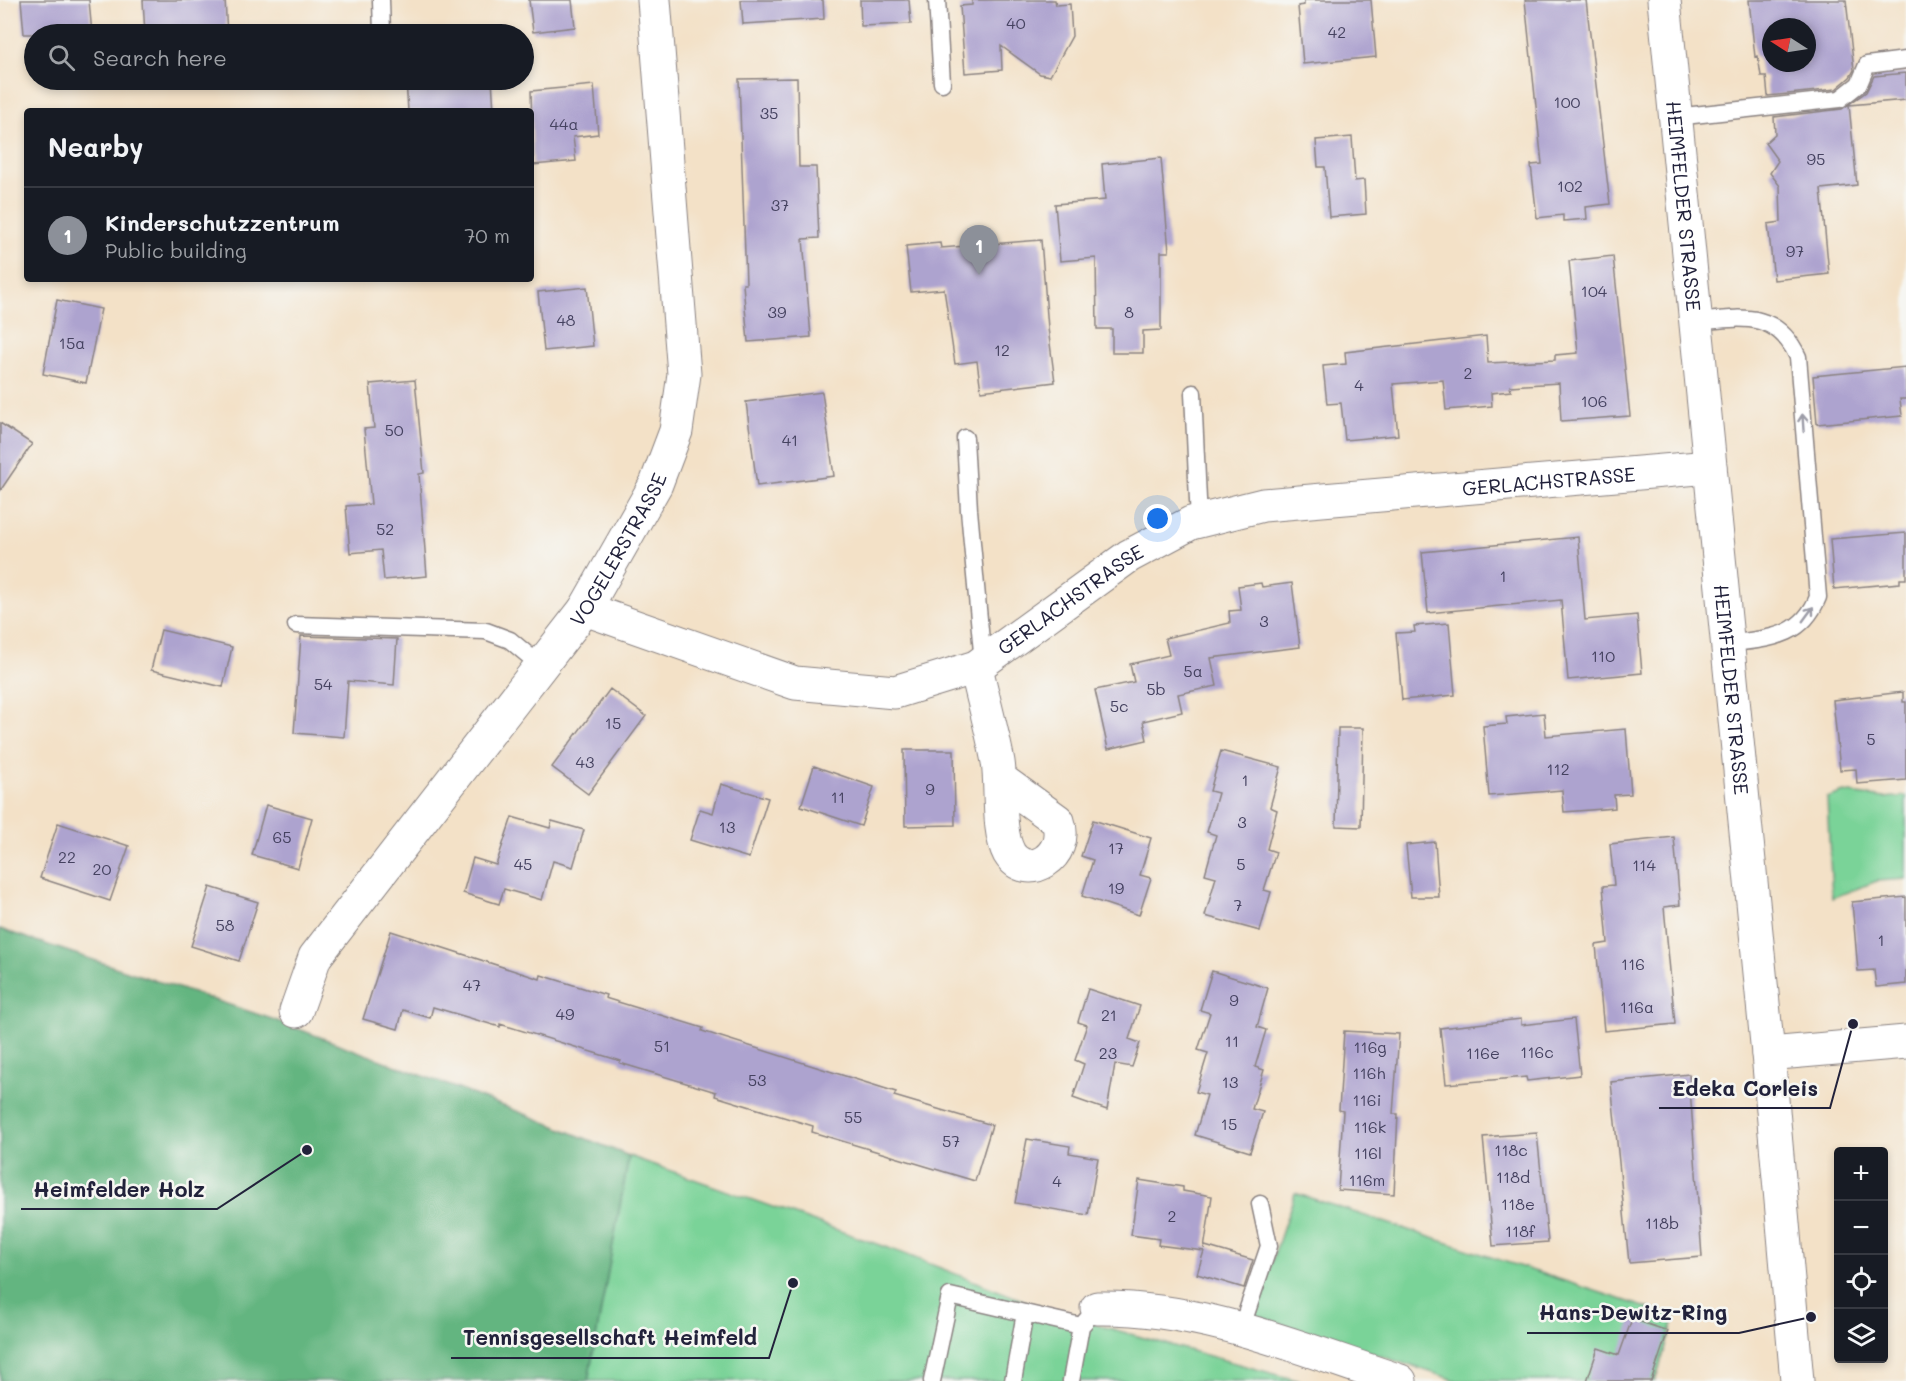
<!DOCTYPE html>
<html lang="en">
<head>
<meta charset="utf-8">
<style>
  body { margin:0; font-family:Mali,sans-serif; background:#242831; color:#f1f3f6 }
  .controls { position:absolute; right:18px; bottom:18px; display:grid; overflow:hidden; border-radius:6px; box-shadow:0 3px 9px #0003 }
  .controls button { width:54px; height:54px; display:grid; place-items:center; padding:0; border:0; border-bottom:2px solid #363941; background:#171b24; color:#f1f3f6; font:30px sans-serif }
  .compass { position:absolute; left:1762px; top:18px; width:54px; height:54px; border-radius:50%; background:#171b24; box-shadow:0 3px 9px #0003; rotate:282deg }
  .you { position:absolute; left:1158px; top:519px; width:21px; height:21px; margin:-15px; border:4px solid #fff; border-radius:50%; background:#1a73e8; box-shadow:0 0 0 9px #1a73e833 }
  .badge { display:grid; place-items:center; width:39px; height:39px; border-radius:50%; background:#8c9099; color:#fff; font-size:20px; font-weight:700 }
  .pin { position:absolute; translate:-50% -50px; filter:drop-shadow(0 2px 3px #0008) }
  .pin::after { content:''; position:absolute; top:32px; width:21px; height:18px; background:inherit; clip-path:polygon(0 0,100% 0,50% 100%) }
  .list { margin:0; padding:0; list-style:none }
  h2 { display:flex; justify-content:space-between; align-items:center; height:78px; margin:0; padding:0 24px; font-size:26px }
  h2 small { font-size:20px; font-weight:400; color:#9ea1a6 }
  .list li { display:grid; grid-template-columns:39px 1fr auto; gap:18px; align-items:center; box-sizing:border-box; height:96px; padding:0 24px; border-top:2px solid #363941 }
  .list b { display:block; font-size:22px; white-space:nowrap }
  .list p { margin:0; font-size:20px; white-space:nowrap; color:#9ea1a6 }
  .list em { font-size:20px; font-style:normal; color:#9ea1a6 }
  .icon { flex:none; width:33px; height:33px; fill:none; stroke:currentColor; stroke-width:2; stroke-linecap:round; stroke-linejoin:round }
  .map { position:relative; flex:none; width:1906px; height:1381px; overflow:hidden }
  .search { position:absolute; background:#171b24; box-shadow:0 3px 9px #0003; left:24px; top:24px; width:510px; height:66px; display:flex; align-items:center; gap:15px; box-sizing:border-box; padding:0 21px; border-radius:33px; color:#9ea1a6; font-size:22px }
  .panel { position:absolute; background:#171b24; box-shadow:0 3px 9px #0003; left:24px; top:108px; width:510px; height:174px; border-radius:6px }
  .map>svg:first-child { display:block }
  .green { fill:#7ad398; stroke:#4e7a6a; stroke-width:1.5 }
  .forest { fill:#63b580; stroke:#426c5e; stroke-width:1.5 }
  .building { fill:#ada3cf; fill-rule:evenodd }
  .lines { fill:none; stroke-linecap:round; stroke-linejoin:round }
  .lane-casing { stroke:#8a8281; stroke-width:19 }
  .street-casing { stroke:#8a8281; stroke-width:35 }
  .secondary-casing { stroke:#8a8281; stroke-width:35 }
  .lane { stroke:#fff; stroke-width:16 }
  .street { stroke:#fff; stroke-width:33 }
  .secondary { stroke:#fff; stroke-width:33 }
  .oneway { stroke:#9c9ca7 }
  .labels { text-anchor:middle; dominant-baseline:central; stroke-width:5; stroke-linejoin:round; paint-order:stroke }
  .number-label { font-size:16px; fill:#454260 }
  .street-label { font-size:20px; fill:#22223b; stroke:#f6f6f2 }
  .leader { fill:none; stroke:#22223b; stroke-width:2 }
  .callout-dot { fill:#22223b; stroke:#f6f6f2; stroke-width:2 }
  .callout-label { font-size:21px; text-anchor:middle; font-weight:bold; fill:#22223b; stroke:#f6f6f2; stroke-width:5; stroke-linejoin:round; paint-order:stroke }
</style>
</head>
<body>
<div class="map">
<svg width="1906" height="1381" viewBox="0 0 1906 1381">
  <rect width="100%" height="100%" fill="#f6f6f2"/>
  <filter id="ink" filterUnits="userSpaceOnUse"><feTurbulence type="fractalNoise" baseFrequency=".0167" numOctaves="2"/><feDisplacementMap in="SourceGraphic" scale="12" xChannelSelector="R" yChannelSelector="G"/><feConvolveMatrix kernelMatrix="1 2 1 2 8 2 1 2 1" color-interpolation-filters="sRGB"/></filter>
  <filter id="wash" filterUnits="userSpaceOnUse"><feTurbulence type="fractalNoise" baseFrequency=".008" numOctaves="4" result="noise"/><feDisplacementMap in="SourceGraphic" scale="24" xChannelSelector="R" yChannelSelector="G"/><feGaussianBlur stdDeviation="1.35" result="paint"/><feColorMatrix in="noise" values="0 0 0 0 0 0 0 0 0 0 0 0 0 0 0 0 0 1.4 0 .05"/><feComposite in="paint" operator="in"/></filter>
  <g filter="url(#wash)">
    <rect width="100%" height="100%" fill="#f3e1c7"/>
    <path class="green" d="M1844,792L1884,798L1906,796V879L1877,881L1832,898L1827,798Z
      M629,1156L902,1253L1058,1314L1300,1381H588Z
      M1295,1193L1675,1317L1655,1381H1458L1254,1315Z"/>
    <path class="forest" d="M0,929L272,1019L530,1116L629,1156L588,1381H0Z"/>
    <g id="blocks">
      <path class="building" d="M21,0H89L92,34H24Z
        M143,0H225L227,34H145Z
        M529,0H572L575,27L533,32Z
        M741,0H823L824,19L743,24Z
        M860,0H909L911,24L861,26Z
        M972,0H1055L1056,5L1070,4L1072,36L1050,76L1040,74L1001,46L1002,70L965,73L960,6L972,5Z
        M1304,0H1371L1376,57L1303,64L1298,6L1304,5Z
        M1525,0H1586L1610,204L1586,207L1587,219L1563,221V215L1537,218L1531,165L1542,164Z
        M1749,0H1846L1854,70L1850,77L1836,89L1768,96L1766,76H1761L1758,56L1755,57ZM1771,27H1807V63H1771Z
        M1906,73V100L1849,105L1857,185L1821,189L1829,274L1774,280L1768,224L1781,222L1780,186L1770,173L1778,161L1765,143L1775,134L1774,117L1842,109L1866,92L1874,76Z
        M797,78L799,167H816L819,238L803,239L811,337L748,342L743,284H746L739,79Z
        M406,80H492L494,111H408Z
        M594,85L598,134L573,137L576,161L533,165L531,91Z
        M1352,137L1355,181L1364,180L1366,214L1329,217L1325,167H1318L1316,140Z
        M1161,158L1169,252H1161V330L1143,331V353H1112V329H1097L1096,258L1060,261L1055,204L1105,200L1102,164Z
        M1041,240L1048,328L1055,382L981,391L977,361L955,364L944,289L911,292L906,246L940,243L941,248Z
        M1613,256L1630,416L1561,421L1559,383L1510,386L1511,391L1491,393L1492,406L1446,410L1443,380L1393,384L1398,435L1345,440L1341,403L1327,404L1323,366L1346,364L1345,352L1486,336L1488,363L1555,360V355L1578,353L1569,261Z
        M587,287L593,346L544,351L538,292Z
        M57,300L101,309L86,383L43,374Z
        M1906,367V399H1900L1902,416L1817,424L1813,376Z
        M415,380L424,473L419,474L427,576L384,580L381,550L350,553L346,506L371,504L364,429L374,428L370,384Z
        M822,392L834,476L757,486L746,402Z
        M0,423L32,444L0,491Z
        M1906,533V579H1900V583L1834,589L1830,539Z
        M1578,537L1585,620L1637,615L1642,673L1568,680L1561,600L1428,613L1422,552Z
        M1261,583L1262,587L1292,583L1300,647L1211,658L1217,686L1178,694L1182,712L1143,721L1147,740L1108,749L1095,690L1134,682L1130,664L1169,655L1165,638L1230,623L1229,611L1241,610L1238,586Z
        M1449,623L1455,695L1402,700L1396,633L1415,632L1414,626Z
        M161,630L232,647L223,687L151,670Z
        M301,636L397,639L394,685L348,681L344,737L294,733Z
        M610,689L646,716L588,794L552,767Z
        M1903,692V702H1906V780L1857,784L1856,769L1840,770L1833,700Z
        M1544,713L1546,736L1626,729L1631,794L1614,795L1615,808L1564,812L1562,790L1489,796L1483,726L1507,724L1506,717Z
        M1338,728H1363L1361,827L1336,826Z
        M904,750H954L955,825L905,826Z
        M1221,751L1281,767L1270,807L1277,810L1267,849L1276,852L1264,890L1271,892L1260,931L1205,916L1216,877L1205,874L1216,835L1207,832L1218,793L1210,791Z
        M814,766L874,787L861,826L801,806Z
        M721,784L768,798L749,858L690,840L700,809L713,813Z
        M266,805L312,818L298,868L252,855Z
        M512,817L550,828L552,821L584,830L573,867L553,861L542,900L504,889L499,904L463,893L473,858L496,865Z
        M1093,820L1151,838L1140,875L1151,878L1139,915L1082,896L1093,860L1081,856Z
        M58,823L129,846L110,901L40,878Z
        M1674,837L1680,905L1664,907L1675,1024L1604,1031L1596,945L1608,943L1603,886L1614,885L1610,844Z
        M1435,842L1439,897H1411L1406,845Z
        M210,887L258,902L239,961L191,946Z
        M1906,897V984L1876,987L1874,970L1858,971L1852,902Z
        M391,931L540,979L541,975L606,995L605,998L703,1028L702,1031L896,1092L894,1096L992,1125L975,1181L812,1132L813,1126L715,1096L716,1092L620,1063L621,1061L500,1024V1027L433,1007L430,1018L403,1010L398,1029L363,1019Z
        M1212,971L1268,988L1257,1027L1266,1030L1255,1067L1264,1070L1252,1109L1263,1112L1250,1152L1195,1135L1207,1095L1196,1092L1208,1053L1198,1050L1210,1013L1200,1010Z
        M1088,989L1140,1006L1129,1039L1140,1043L1132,1067L1115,1064L1107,1110L1073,1098L1084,1064L1075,1060L1087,1025L1078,1022Z
        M1521,1019V1025L1574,1019L1580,1075L1527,1081L1526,1077L1446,1084L1440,1028Z
        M1344,1031L1399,1034L1393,1114H1398L1394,1194L1338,1190L1343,1111L1339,1110Z
        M1689,1074L1702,1257L1629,1263L1611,1082Z
        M1537,1133L1548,1242L1493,1246L1483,1137Z
        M1027,1139L1070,1146L1069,1153L1098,1158L1088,1215L1015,1203Z
        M1139,1180L1183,1187V1191L1212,1196L1204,1249L1205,1246L1253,1260L1244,1288L1197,1274L1204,1251L1158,1245L1159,1239L1131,1235Z
        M1632,1319L1668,1331L1651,1381H1587L1598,1348L1619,1355Z"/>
    </g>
  </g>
  <g filter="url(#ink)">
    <use href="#blocks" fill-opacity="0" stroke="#8a8281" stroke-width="1.5"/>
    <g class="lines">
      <g class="lane-casing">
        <path id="lane" d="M381,0L382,34
          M937,0L942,83
          M1675,117L1840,99L1859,84L1867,65L1906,60
          M1695,322C1740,318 1776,309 1798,357L1818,597C1801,640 1766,638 1727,644
          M1193,393L1199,521
          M965,438L969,510L983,663
          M296,625L486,631L510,640L541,666
          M1241,1329L1269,1246L1260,1204
          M932,1381L950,1296L1081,1326
          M1013,1381L1025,1313
          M1071,1381L1081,1326L1089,1317"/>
      </g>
      <g class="street-casing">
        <g id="street">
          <path id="s1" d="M585,609L795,683L895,692L976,667L1129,556L1191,523L1263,505L1710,467"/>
          <path d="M976,667C983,699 992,730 998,762C1002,788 997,831 1009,853C1027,883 1070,856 1058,821L1000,779"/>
          <path id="s2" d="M296,1011L315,957L585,609L656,484L676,431L684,374L654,0"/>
          <path d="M1768,1054L1906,1042"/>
          <path d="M1097,1308C1201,1306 1302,1349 1400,1381"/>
        </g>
      </g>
      <g class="secondary-casing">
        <g id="secondary">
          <path id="s3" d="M1664,0L1768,1054L1797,1381"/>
        </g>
      </g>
      <use href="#lane" class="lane"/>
      <use href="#street" class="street"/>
      <use href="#secondary" class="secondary"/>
    </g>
    <defs><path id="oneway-shaft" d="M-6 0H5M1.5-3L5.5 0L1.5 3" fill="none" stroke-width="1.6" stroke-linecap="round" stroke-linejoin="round" transform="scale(1.5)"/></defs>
    <g class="oneway">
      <use href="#oneway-shaft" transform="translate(1803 423) rotate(-94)"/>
      <use href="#oneway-shaft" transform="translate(1808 614) rotate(-54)"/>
    </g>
  </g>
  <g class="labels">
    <g class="number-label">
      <text x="1016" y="22">40</text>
      <text x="1337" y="31">42</text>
      <text x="1567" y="101">100</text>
      <text x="769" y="112">35</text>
      <text x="564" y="123">44a</text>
      <text x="1816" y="158">95</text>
      <text x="1570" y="185">102</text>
      <text x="780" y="204">37</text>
      <text x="1795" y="250">97</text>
      <text x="1594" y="290">104</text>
      <text x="777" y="311">39</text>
      <text x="1129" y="311">8</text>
      <text x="566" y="319">48</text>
      <text x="72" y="342">15a</text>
      <text x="1002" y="349">12</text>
      <text x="1468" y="372">2</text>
      <text x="1359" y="384">4</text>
      <text x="1594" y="400">106</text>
      <text x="394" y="429">50</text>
      <text x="790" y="439">41</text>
      <text x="385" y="528">52</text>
      <text x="1503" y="575">1</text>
      <text x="1264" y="620">3</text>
      <text x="1603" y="655">110</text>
      <text x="1193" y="670">5a</text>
      <text x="323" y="683">54</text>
      <text x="1156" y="688">5b</text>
      <text x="1119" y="705">5c</text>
      <text x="613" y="722">15</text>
      <text x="1871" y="738">5</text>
      <text x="585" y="761">43</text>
      <text x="1558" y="768">112</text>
      <text x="1245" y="779">1</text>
      <text x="930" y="788">9</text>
      <text x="838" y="796">11</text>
      <text x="1242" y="821">3</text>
      <text x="727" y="826">13</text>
      <text x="282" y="836">65</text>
      <text x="1116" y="847">17</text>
      <text x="67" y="856">22</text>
      <text x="523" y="863">45</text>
      <text x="1241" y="863">5</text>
      <text x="1644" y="864">114</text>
      <text x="102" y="868">20</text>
      <text x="1116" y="887">19</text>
      <text x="1238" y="904">7</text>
      <text x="225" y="924">58</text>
      <text x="1881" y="939">1</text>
      <text x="1633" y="963">116</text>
      <text x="472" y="984">47</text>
      <text x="1234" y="999">9</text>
      <text x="1637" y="1006">116a</text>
      <text x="565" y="1013">49</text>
      <text x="1109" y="1014">21</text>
      <text x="1232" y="1040">11</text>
      <text x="662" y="1045">51</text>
      <text x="1370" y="1046">116g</text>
      <text x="1537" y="1051">116c</text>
      <text x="1108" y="1052">23</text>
      <text x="1483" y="1052">116e</text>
      <text x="1369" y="1072">116h</text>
      <text x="757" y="1079">53</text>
      <text x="1230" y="1081">13</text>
      <text x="1367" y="1099">116i</text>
      <text x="853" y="1116">55</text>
      <text x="1229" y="1123">15</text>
      <text x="1370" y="1126">116k</text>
      <text x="951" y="1140">57</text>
      <text x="1511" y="1149">118c</text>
      <text x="1368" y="1152">116l</text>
      <text x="1513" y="1176">118d</text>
      <text x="1367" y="1179">116m</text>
      <text x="1057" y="1180">4</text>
      <text x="1518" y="1203">118e</text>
      <text x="1172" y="1215">2</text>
      <text x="1662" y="1222">118b</text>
      <text x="1520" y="1230">118f</text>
    </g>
    <g class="street-label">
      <text stroke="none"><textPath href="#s3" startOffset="207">HEIMFELDER STRASSE</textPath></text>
      <text stroke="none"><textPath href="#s1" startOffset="1028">GERLACHSTRASSE</textPath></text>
      <text stroke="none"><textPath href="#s2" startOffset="566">VOGELERSTRASSE</textPath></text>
      <text stroke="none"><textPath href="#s1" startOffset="524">GERLACHSTRASSE</textPath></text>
      <text stroke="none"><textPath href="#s3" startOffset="693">HEIMFELDER STRASSE</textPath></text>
    </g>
  </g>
  <path class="leader" d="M1853 1024L1830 1108H1659M307 1150L217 1209H21M1811 1317L1739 1333H1527M793 1283L769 1358H451"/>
  <g class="callout-dot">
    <circle cx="1853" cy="1024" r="6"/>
    <circle cx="307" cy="1150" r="6"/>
    <circle cx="1811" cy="1317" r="6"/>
    <circle cx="793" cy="1283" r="6"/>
  </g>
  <g class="callout-label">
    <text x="1745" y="1096">Edeka Corleis</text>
    <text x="119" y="1197">Heimfelder Holz</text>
    <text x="1633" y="1320">Hans-Dewitz-Ring</text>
    <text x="610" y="1345">Tennisgesellschaft Heimfeld</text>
  </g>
</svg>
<div class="controls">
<button>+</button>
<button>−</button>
<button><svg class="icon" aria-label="locate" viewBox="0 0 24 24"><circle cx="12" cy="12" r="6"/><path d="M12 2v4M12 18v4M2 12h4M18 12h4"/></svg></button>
<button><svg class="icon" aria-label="layers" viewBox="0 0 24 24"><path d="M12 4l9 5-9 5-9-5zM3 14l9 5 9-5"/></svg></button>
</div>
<svg class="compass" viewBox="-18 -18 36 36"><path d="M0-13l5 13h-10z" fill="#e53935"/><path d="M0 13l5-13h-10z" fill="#9ea1a6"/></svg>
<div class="you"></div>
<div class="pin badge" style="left:979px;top:275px">1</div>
<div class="search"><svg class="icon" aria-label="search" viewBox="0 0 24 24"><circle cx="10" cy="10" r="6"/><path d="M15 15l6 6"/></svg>Search here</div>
<section class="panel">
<h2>Nearby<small></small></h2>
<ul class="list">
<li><span class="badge">1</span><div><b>Kinderschutzzentrum</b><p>Public building</p></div><em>70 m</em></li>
</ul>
</section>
</div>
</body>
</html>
